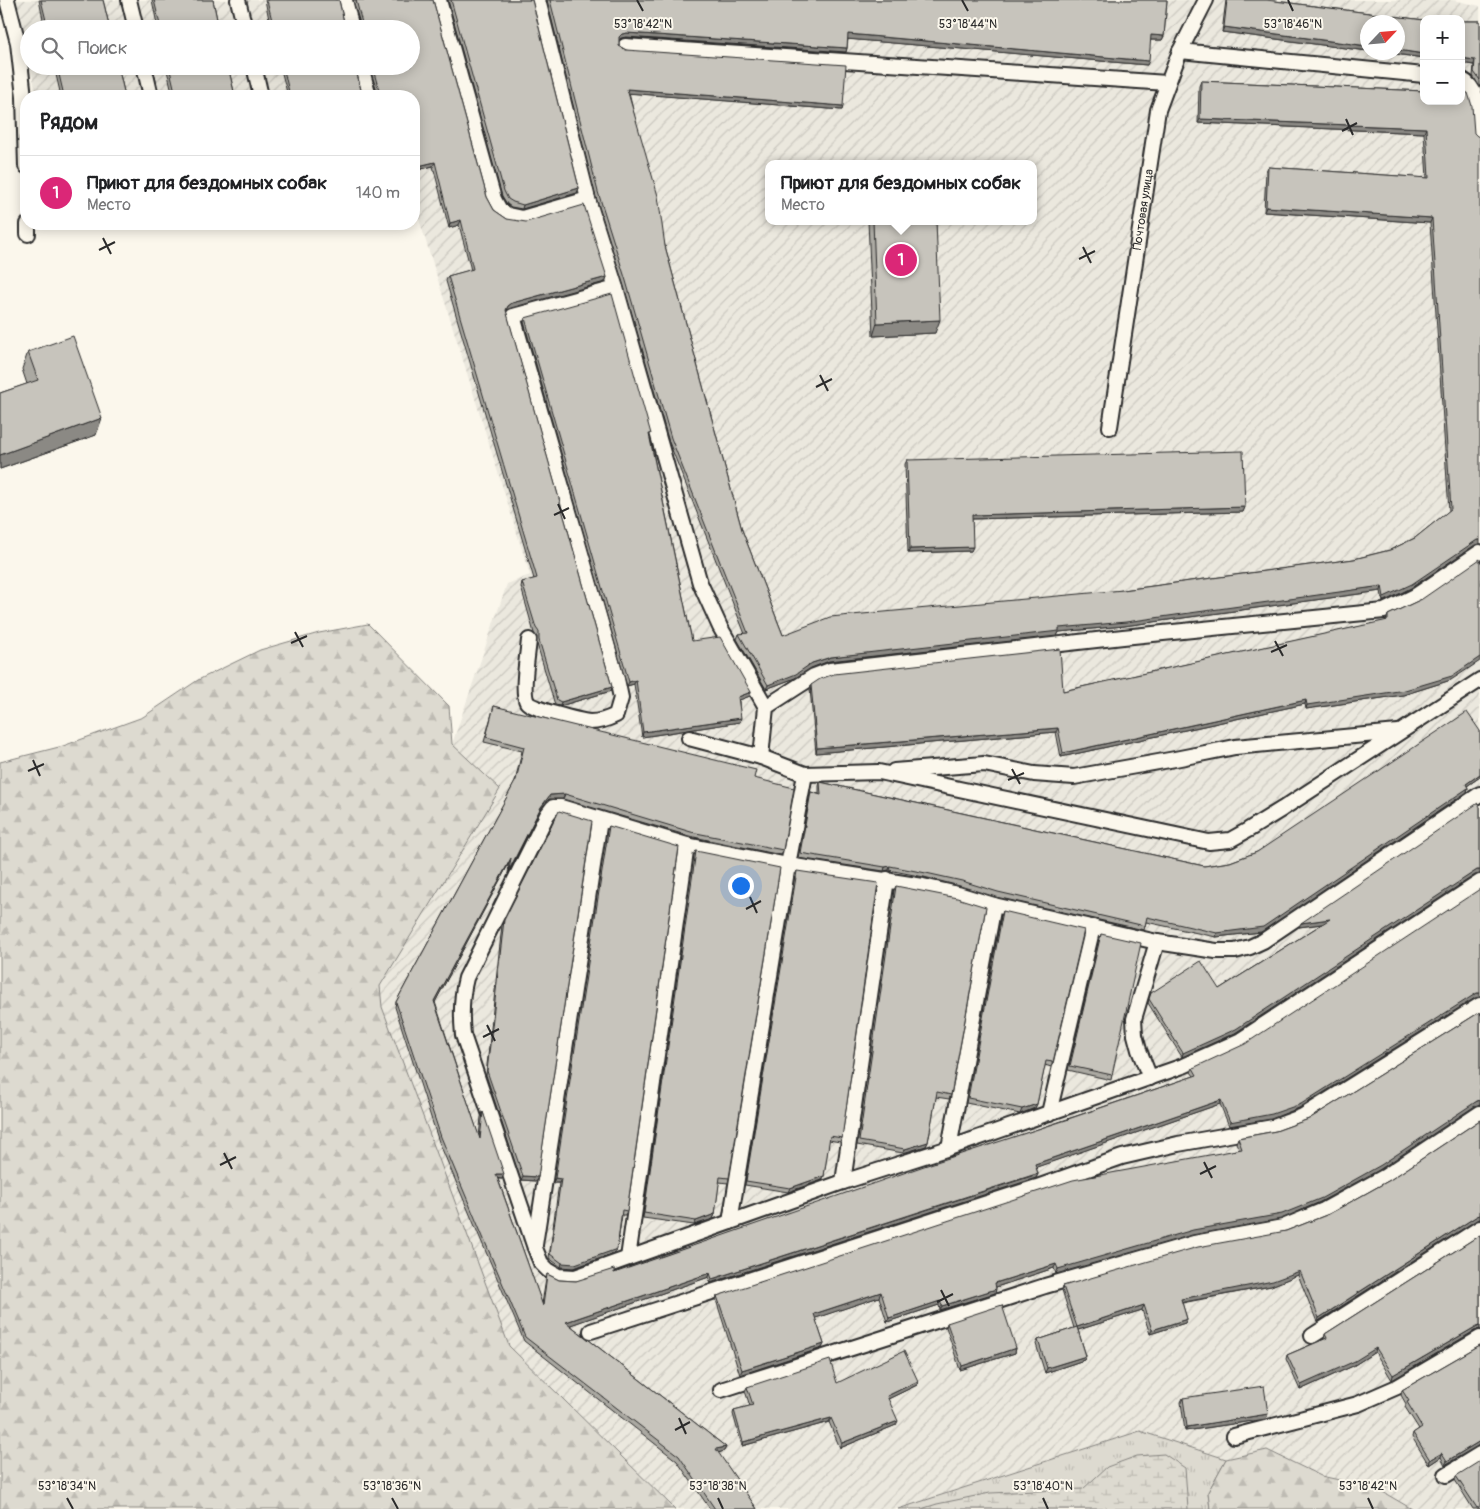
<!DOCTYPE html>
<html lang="ru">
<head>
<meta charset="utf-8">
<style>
  body { margin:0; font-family:Pangolin,sans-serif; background:#f2f2f2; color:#202124 }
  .controls { position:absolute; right:15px; top:15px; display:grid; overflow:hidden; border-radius:10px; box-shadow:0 2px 12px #0003 }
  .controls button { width:45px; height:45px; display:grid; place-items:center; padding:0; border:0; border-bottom:1px solid #e0e0e0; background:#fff; color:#202124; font:25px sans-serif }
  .compass { position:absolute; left:1360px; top:15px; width:45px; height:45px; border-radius:50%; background:#fff; box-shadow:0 2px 12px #0003; rotate:64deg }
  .you { position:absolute; left:740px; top:885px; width:18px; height:18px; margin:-12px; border:4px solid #fff; border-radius:50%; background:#1a73e8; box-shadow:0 0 0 8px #1a73e833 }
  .badge { display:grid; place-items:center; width:32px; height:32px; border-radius:50%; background:#db2777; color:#fff; font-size:16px; font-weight:700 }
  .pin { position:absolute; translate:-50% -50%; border:2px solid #fff; box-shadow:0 1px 5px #0006 }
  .popup { position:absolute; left:765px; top:160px; width:272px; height:65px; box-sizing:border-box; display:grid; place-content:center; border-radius:10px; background:#fff; filter:drop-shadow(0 1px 4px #0005); font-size:16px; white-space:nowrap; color:#757577 }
  .popup b { font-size:19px; color:#202124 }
  .popup::after { content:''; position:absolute; left:50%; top:100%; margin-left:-10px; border:10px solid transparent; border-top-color:#fff }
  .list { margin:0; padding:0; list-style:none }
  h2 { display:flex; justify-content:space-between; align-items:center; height:65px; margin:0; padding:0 20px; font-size:21px }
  h2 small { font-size:16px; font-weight:400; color:#757577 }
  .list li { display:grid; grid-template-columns:32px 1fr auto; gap:15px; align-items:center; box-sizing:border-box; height:75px; padding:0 20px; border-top:1px solid #e0e0e0 }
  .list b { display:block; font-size:19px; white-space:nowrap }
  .list p { margin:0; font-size:16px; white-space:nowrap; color:#757577 }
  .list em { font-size:16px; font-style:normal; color:#757577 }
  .icon { flex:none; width:28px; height:28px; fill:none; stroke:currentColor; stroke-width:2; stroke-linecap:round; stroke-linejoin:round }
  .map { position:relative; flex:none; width:1480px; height:1509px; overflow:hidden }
  .search { position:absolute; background:#fff; box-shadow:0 2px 12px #0003; left:20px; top:20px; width:400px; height:55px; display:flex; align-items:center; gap:12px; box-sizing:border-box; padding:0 18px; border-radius:28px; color:#757577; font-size:19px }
  .panel { position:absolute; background:#fff; box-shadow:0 2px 12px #0003; left:20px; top:90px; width:400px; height:140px; border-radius:20px }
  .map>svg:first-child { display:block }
  .industrial { fill:url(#industrial-furrows); fill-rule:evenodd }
  .grass { fill:url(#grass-tufts); stroke:#84827e }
  .forest { fill:url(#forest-firs); stroke:#84827e }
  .wetland { fill:url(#wetland-marsh); stroke:#84827e }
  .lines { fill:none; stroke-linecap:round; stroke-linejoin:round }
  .service-casing { stroke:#2b2b2b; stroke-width:18 }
  .service { stroke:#fbf7ec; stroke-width:14 }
  .wall { fill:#aba9a2; stroke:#2b2b2b }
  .shaded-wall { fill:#8b8984; stroke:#2b2b2b }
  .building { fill:#c7c4bc; stroke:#2b2b2b }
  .ticks { fill:none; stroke:#2b2b2b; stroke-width:2 }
  .labels { text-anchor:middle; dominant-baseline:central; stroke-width:4; stroke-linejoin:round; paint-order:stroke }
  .street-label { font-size:12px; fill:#2b2b2b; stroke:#fbf7ec }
  .ticks-label { font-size:12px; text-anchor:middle; fill:#2b2b2b; stroke:#fbf7ec; stroke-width:4; stroke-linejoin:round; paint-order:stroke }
</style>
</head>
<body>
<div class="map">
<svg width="1480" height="1509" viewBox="0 0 1480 1509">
  <defs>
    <pattern id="industrial-furrows" width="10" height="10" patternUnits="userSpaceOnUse" patternTransform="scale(1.25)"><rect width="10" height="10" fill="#ebe8de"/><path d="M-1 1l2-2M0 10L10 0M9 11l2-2" fill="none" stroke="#cac7bf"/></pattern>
    <pattern id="grass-tufts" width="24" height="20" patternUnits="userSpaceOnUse" patternTransform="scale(1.25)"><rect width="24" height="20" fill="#dddad0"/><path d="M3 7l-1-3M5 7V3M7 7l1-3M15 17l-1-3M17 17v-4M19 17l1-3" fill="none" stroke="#bebbb3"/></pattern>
    <pattern id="forest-firs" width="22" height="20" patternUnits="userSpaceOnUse" patternTransform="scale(1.25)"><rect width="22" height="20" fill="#dddad0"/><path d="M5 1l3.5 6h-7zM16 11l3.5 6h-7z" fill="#bebbb3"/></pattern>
    <pattern id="wetland-marsh" width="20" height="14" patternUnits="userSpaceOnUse" patternTransform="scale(1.25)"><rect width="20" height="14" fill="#dddad0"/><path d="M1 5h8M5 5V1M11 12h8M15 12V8" fill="none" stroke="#bebbb3"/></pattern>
  </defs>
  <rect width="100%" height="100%" fill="#fbf7ec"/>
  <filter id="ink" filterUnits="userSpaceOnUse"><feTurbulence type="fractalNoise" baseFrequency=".02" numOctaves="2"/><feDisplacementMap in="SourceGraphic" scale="10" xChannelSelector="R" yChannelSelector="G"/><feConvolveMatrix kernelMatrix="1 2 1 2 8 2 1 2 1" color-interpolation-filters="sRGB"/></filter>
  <g filter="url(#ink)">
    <path class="industrial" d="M14,0H1453L1480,6V1509H1412L1376,1488L1321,1476L1267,1450L1226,1459L1140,1431L898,1509H675L509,1346L382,1007L380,986L499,789L452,744L507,584L530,575L414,203V96H37L30,66H411V29H29V62ZM1424,19H1461V101H1424ZM1368,22H1398V52H1368ZM768,164H1034V221H768Z"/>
    <path class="grass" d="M1140,1431L1226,1459L1208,1492L1210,1509H898Z"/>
    <path class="forest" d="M368,624L449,706L452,744L500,789L380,986L382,1007L509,1346L675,1509H0V762L63,746L143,717L198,680L260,650L319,633Z
      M1267,1450L1321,1476L1376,1488L1412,1509H1210L1208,1492L1226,1459Z"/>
    <path class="wetland" d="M1164,1454L1185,1468L1188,1509H921L937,1504L990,1493L1083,1489L1107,1467L1137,1456Z"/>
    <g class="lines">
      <g class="service-casing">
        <g id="service">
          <path d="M7,0L18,43L24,97L26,166"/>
          <path d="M129,0L136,29"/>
          <path d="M238,0L245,29"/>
          <path d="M345,0L352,29"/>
          <path d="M439,0L494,199L500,210L508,215L522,218L588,199"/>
          <path d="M538,0L588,199L616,288L700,583L720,627L766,707"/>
          <path d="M625,46L1167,83"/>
          <path d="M1180,51L1424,75"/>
          <path d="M144,66L151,96"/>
          <path d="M254,66L261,96"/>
          <path d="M361,66L369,96"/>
          <path d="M1461,79C1480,88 1479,113 1480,133"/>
          <path d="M28,224V234"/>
          <path id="s1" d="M1110,427L1158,110L1180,51L1206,0"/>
          <path d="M529,640C528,653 521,691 527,702C532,709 580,721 590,722C599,722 608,719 616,715L621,698L617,679L513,316L616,288"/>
          <path d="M689,738L761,757L805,774L879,772L1209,842L1230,840L1248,830L1282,809L1480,680"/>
          <path d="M761,757L766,707L814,676L830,670L1123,637L1384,611L1415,596L1480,552"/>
          <path d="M894,771L984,764L1034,774L1074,777L1175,759L1235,747L1398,732"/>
          <path d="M1480,794L1263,941L1250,947L1235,951H1216L1157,942L994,905L958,894L923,886L788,865L687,845L561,807H553L547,815L466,978C461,997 461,1015 463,1035L535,1248L541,1263L548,1270L558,1276L575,1277L843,1182L949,1148L1183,1066L1239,1041L1480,882"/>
          <path d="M1150,1078L1139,1050L1135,1035L1134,1019L1157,942"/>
          <path d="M1049,1113L1093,927"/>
          <path d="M949,1148L994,905"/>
          <path d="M843,1182L887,879"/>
          <path d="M730,1222L788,865L805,774"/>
          <path d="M535,1245L600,820"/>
          <path d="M628,1258L687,845"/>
          <path d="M591,1331L1037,1187L1122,1157L1178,1144L1273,1127L1303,1116L1480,1005"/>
          <path d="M1312,1336L1480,1228"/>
          <path d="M721,1390L1045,1286L1194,1243L1283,1227L1324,1210L1384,1177L1480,1113"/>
          <path d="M1234,1436L1358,1404L1397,1387L1480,1338"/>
          <path d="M1446,1475L1480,1454"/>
        </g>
      </g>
      <use href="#service" class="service"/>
    </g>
    <path class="wall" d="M39,0H103L110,29H45Z
      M152,0H213L219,29H158Z
      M265,0H339L345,27L347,29H271Z
      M353,0H433L487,197L494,210L507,219L607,277L605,282L511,308L506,311L612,687L611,691L560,706L555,705L537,644V637L534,633L521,587L522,582L534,579L446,281L448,276L471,270L459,225L449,228L433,166L414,171V96H377L378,94L369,66H411L361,27Z
      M448,0H532L579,188L577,193L522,209L511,207L507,204L502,196Z
      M547,0H1167L1164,36L1162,40H1150L1147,65L848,39L847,48L846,52L626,37L621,38L619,40V46L626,50L843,106L842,110L629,93L665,246L742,530L783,635L1123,590L1354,559L1390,550L1415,538L1449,511L1430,223L1264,212L1266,171L1268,167L1427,178L1424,133L1198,123L1199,86L1201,81L1424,91L1475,545L1411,588L1383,602L1381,591L1124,626L1059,632L1057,636L829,661L811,668L795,678L766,689L737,639L739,634H745L669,442L624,286L596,197Z
      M1226,0H1267L1424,20V58L1380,52L1368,22V51L1222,32Z
      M1461,21H1480V87L1473,76L1474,65L1461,63Z
      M54,66H118L125,96H61Z
      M166,66H228L235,96H173Z
      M280,66H355L362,94L364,96H288Z
      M868,221H936L935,333L873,336Z
      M525,318L650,438L692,641L751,692L750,696L739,700L740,722L642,737L634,684L627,686L524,322Z
      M28,352L96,435L0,469V393L27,384L22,369Z
      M907,460L1245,507L1243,512L972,519L971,551L908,553L905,464Z
      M1422,599L1451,680L1403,695L1306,709L1305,704L1061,757L1056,732L816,753L810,689L811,685L1063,691L1386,621L1388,615Z
      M494,706L754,778L783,850L781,855L689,836L563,799H549L539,811L508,874L509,863L435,1002L479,1137L481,1117L483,1112L502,1179H498L542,1304L546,1279L547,1274L559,1280L576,1281L614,1273L1194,1076L1191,1072L1193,1068L1475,998L1299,1108L1271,1119L1229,1126L1220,1104L1036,1167L1038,1174L1036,1178L1034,1179L710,1283L709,1277L570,1325L726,1447L724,1451L718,1453L757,1509H710L677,1461L524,1341L439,1142L395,1007L396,1002L515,782L522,751L484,742Z
      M1480,731V777L1467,786L1468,788L1467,792L1261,932L1216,937L1146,922L1144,930L996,897L960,886L924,877L889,870L884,871L798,858L810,797L811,792L819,794V786L820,782L1204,866L1230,862L1257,852Z
      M1480,807V874L1475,875L1235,1033L1182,1057L1148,1003L1151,993L1219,989L1322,924L1299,927Z
      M609,826L627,1211L625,1215H622L617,1249L615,1253L574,1268L561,1267L549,1258L559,1183H553L607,830Z
      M696,851L729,1178L728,1183L719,1182L715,1214L713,1219L694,1225L643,1218L694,855Z
      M797,871L842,1138L840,1142L829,1140L824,1176L822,1180L788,1192L745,1185L795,875Z
      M896,886L951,1095L949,1099L936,1097L928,1142L926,1146L903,1153L857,1145L894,890Z
      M1003,911L1053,1062L1051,1067L1045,1065L1037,1104L1035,1108L1020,1114L966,1103L1001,916Z
      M504,920L538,1177L536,1181L521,1180L486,1075L502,925Z
      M1101,934L1112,1075L1111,1080L1068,1070Z
      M1480,1012V1104L1475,1106L1379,1170L1320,1202L1281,1219L1192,1235L1056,1274L1054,1268L996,1287L995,1293L940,1310L939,1305L887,1322L879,1297L815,1318L824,1344L822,1348L740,1375L716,1300L717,1296L1239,1149L1236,1143L1238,1138L1276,1131L1309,1119Z
      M1480,1120V1219L1475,1221L1317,1322L1298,1275L1271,1286L1182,1303L1187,1319L1185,1323L1150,1334L1142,1310L1078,1330L1086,1356L1084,1360L1045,1373L1036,1344L1038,1340L1074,1328L1062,1290L1063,1286L1286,1231L1329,1214L1390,1180Z
      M1480,1235V1329L1476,1330L1392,1380L1375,1352L1353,1366L1300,1390L1286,1359L1287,1355L1324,1339L1325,1334Z
      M947,1323L1016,1348L1015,1353L960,1370L946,1327Z
      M1480,1345V1446L1479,1445L1445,1465L1441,1457L1429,1465L1412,1437L1413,1433L1419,1429L1405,1407L1406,1404L1401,1395L1402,1390Z
      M918,1381L917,1385L888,1399L896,1425L840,1448L829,1422L742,1446L733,1414L734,1410L750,1406L745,1391L747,1387Z
      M1183,1398L1266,1419L1185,1431L1181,1402Z
      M1456,1476L1480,1509H1473L1455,1480Z"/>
    <path class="shaded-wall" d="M1224,27L1368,46V51L1222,32Z
      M627,33L847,48L846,52L626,37L621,38L618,42L619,37L622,34Z
      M848,34L1149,61L1147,65L846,39Z
      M1151,35L1164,36L1162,40H1149Z
      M1398,50L1424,54V58L1380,52H1398Z
      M1461,58L1475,60L1474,65L1461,63Z
      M627,89L843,106L842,110L626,93Z
      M1200,119L1426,128L1424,133L1198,123Z
      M435,162L433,166L414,171V167Z
      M579,188L577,193L522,209L523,205Z
      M1266,207L1432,218L1430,223L1264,212Z
      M461,220L459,225L449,228L450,223Z
      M607,277L605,282L511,308L506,310L504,314L508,306L512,303Z
      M940,320L935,333L873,336L877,323Z
      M102,418L96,435L0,469V455Z
      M1245,507L1243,512L970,519L972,515Z
      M1477,540H1480V544L1475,545L1411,588L1383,602L1384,597Z
      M973,547L971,551L908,553L910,549Z
      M1382,586L1381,591L1124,626L1059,632L1057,636L829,661L811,668L795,678L766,689L768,685L812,663L831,657Z
      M1480,657V661L1451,680L1403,695L1306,709L1307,705Z
      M636,680L634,684L627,686L629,682Z
      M612,687L611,691L560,706L561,702Z
      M751,692L750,696L737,701L738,697Z
      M1306,700L1305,704L1061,757L1063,753Z
      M741,718L740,722L642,737L643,732Z
      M1058,728L1056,732L816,753L817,748Z
      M1480,774V777L1464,788L1466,784Z
      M1468,788L1467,792L1261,932L1216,937L1217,933Z
      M565,794L563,799H549L539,811L508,874L541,807L550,795Z
      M511,858L509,863L433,1006L434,1001Z
      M890,866L889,870L884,871L885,867Z
      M1477,870H1480V874L1475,875L1235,1033L1182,1057L1183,1053Z
      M1330,919L1329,923L1299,927L1301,923Z
      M1477,993H1480V997L1475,998L1299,1108L1271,1119L1229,1126L1230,1122Z
      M1221,1100L1220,1104L1034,1168L1035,1164Z
      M1480,1100V1104L1475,1106L1379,1170L1320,1202L1281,1219L1192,1235L1056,1274L1058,1269Z
      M1037,1104L1035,1108L1020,1114L1022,1109Z
      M928,1142L926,1146L903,1153L905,1149Z
      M496,1174H504L502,1179L495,1178Z
      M1038,1174L1036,1178L710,1283L712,1279Z
      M523,1176L538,1177L536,1181L521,1180Z
      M824,1176L822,1180L788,1192L790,1188Z
      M555,1178L561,1179L559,1183H553Z
      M715,1214L713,1219L694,1225L696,1221Z
      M1480,1215V1219L1475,1221L1317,1322L1319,1318L1477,1216Z
      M617,1249L615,1253L574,1268L561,1267L562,1263Z
      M1056,1264L1054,1268L993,1288L995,1283Z
      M1300,1271L1298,1275L1271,1286L1179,1303L1181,1299Z
      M710,1273L709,1277L565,1327L566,1322Z
      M996,1289L995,1293L940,1310L942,1306Z
      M881,1292L879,1297L813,1319L814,1314Z
      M940,1301L939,1305L887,1322L889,1318Z
      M1144,1305L1142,1310L1075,1331L1077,1327Z
      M1187,1319L1185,1323L1150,1334L1152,1330Z
      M1480,1325V1329L1476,1330L1392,1380L1393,1375L1477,1326Z
      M824,1344L822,1348L740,1375L742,1370Z
      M1016,1348L1015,1353L960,1370L962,1366Z
      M1376,1348L1375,1352L1353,1366L1300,1390L1301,1385Z
      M1086,1356L1084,1360L1045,1373L1047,1368Z
      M918,1381L917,1385L886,1400L887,1396Z
      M1268,1414L1266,1419L1185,1431L1187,1427Z
      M831,1418L829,1422L742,1446L743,1442Z
      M898,1421L896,1425L840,1448L842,1443Z
      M1480,1441L1479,1445L1445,1465L1447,1461Z
      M726,1447L724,1451L715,1454L716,1449Z
      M1442,1453L1441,1457L1429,1465L1430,1460Z"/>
    <path class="building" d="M41,0H103L110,29H48Z
      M154,0H213L219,29H161Z
      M267,0H339L345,27L347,29H274Z
      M356,0H433L487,197L494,210L507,219L526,222L584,205L607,277L512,303L508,306L506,310L612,687L561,702L557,700L539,640V632L536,628L522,582L537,578L448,276L473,269L461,220L450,223L435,162L414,167V96H377L379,90L372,66H411V29H360L362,23Z
      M451,0H532L579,188L523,205L513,202L508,199L504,191Z
      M550,0H1167L1164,36L1151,35L1149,61L848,34L847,48L627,33L622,34L619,37V46L626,50L846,65L843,106L627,89L658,196L665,246L742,530L783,635L830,617L1123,590L1354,559L1390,550L1415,538L1451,509L1432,218L1266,207L1268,167L1429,178L1426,128L1200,119L1201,81L1424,91V101H1461V92L1468,93L1472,106L1474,133L1477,136L1480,137V540H1477L1412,584L1384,597L1382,586L1126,622L1059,628V631L831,657L812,663L796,674L768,685L739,634L748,633L671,438L626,281L598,192Z
      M1227,0H1267L1424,20V54L1398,50V22H1368V46L1224,27Z
      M1461,21H1480V80L1474,72L1475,60L1461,58Z
      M57,66H118L125,96H64Z
      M169,66H228L235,96H176Z
      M283,66H355L362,94L364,96H290Z
      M873,221H936L940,320L877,323Z
      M612,294L651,434H649L692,641L720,637L751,692L738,697L741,718L643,732L636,680L629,682L525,318Z
      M73,336L102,418L0,455V393L38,380L28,352Z
      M1243,451L1245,507L972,515L973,547L910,549L907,460Z
      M1480,559V657L1452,676L1405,690L1307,705L1306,700L1063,753L1058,728L817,748L811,685L820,679L834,674L1060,649L1063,691L1388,620V615L1422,599Z
      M494,706L756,770L754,778L794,788L783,850L691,832L565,794L550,795L541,807L509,870L511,858L434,1001L480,1139L483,1112L504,1174H496L543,1306L547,1274L559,1280L576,1281L614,1269V1273L924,1166L1069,1119H1068L1197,1075L1193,1068L1245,1044L1480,889V993H1477L1301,1104L1272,1114L1230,1122L1221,1100L1035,1164L1038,1174H1036L712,1279L710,1273L566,1322L726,1447L716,1449L757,1509H715L679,1456L525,1337L441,1137L396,1002L516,780L524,747L486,737Z
      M1467,712L1480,731V774L1466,784L1468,788L1263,927L1217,933L1147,917L1145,926L998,892L962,881L926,873L890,866L885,867L800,853L811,792L821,795L820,782L1204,866L1230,862L1257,852Z
      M1478,803L1480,807V870H1477L1236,1029L1183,1053L1149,999L1151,993L1201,961L1219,989L1330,919L1301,923Z
      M559,811L592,821L538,1177L523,1176L487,1071L504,920Z
      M609,826L679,847L627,1211L622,1210L617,1249L575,1264L562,1263L550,1254L561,1179L555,1178Z
      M696,851L780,868L729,1178L720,1177L715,1214L696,1221L644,1213Z
      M797,871L878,883L842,1138L830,1136L824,1176L790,1188L746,1181Z
      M896,886L957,898L986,907L951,1095L937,1092L928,1142L905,1149L859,1141Z
      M1003,911L1084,930L1053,1062L1046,1061L1037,1104L1022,1109L968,1098Z
      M1101,934L1141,943L1112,1075L1070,1066Z
      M1480,1012V1100L1477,1101L1381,1165L1322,1198L1282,1214L1193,1230L1058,1269L1056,1264L995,1283L996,1289L942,1306L940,1301L889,1318L881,1292L814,1314L824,1344L742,1370L717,1296L1073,1180L1242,1149L1238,1138L1276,1131L1309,1119Z
      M1480,1120V1215L1477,1216L1319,1318L1300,1271L1273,1281L1181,1299L1187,1319L1152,1330L1144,1305L1077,1327L1063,1286L1198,1247L1286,1231L1329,1214L1390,1180Z
      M1480,1235V1325L1477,1326L1393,1375L1376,1348L1355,1361L1301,1385L1287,1355L1327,1338L1325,1334Z
      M1002,1305L1016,1348L962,1366L947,1323Z
      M1077,1327L1086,1356L1047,1368L1038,1340Z
      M1480,1345V1441L1447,1461L1442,1453L1430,1460L1413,1433L1422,1427L1407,1402L1409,1401L1402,1390Z
      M904,1351L918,1381L887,1396L898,1421L842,1443L831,1418L743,1442L734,1410L753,1405L747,1387L830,1360L837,1383Z
      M1264,1386L1268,1414L1187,1427L1183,1398Z
      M1480,1461V1506L1477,1508L1456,1476Z"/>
  </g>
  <path class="ticks" d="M637,0L643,11M962,0L968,11M1288,0L1293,11M1346,119L1353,135M1342,131L1357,123M103,238L111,254M1083,247L1091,263M99,250L115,242M1079,259L1095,251M820,375L828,391M816,387L832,379M558,504L565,519M554,515L569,508M295,632L303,647M1275,641L1283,656M291,643L307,636M1271,652L1287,645M33,760L40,776M1012,769L1020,784M28,771L44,764M1008,780L1024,773M750,897L757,913M746,909L761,901M487,1025L495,1041M483,1037L499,1029M224,1153L232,1169M1204,1162L1212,1178M220,1165L236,1157M1200,1174L1216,1166M941,1290L949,1306M937,1302L953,1294M679,1418L686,1434M675,1430L690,1422M67,1498L73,1509M392,1498L398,1509M718,1498L723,1509M1043,1498L1048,1509M1368,1498L1373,1509"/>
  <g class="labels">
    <g class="street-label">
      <text stroke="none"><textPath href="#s1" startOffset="220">Почтовая улица</textPath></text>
    </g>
  </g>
  <g class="ticks-label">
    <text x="643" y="28">53°18'42"N</text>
    <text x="968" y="28">53°18'44"N</text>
    <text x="1293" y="28">53°18'46"N</text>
    <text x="67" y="1490">53°18'34"N</text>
    <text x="392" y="1490">53°18'36"N</text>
    <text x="718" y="1490">53°18'38"N</text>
    <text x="1043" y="1490">53°18'40"N</text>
    <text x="1368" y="1490">53°18'42"N</text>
  </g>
</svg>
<div class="controls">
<button>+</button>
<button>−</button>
</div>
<svg class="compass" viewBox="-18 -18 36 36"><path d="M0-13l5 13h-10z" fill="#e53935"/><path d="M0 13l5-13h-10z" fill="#757577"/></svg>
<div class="you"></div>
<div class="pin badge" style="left:901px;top:260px">1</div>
<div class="popup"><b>Приют для бездомных собак</b>Место</div>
<div class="search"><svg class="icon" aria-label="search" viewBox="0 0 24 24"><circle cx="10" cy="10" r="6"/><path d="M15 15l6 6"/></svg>Поиск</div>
<section class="panel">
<h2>Рядом<small></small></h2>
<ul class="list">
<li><span class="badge">1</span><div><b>Приют для бездомных собак</b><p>Место</p></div><em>140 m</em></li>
</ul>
</section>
</div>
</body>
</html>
